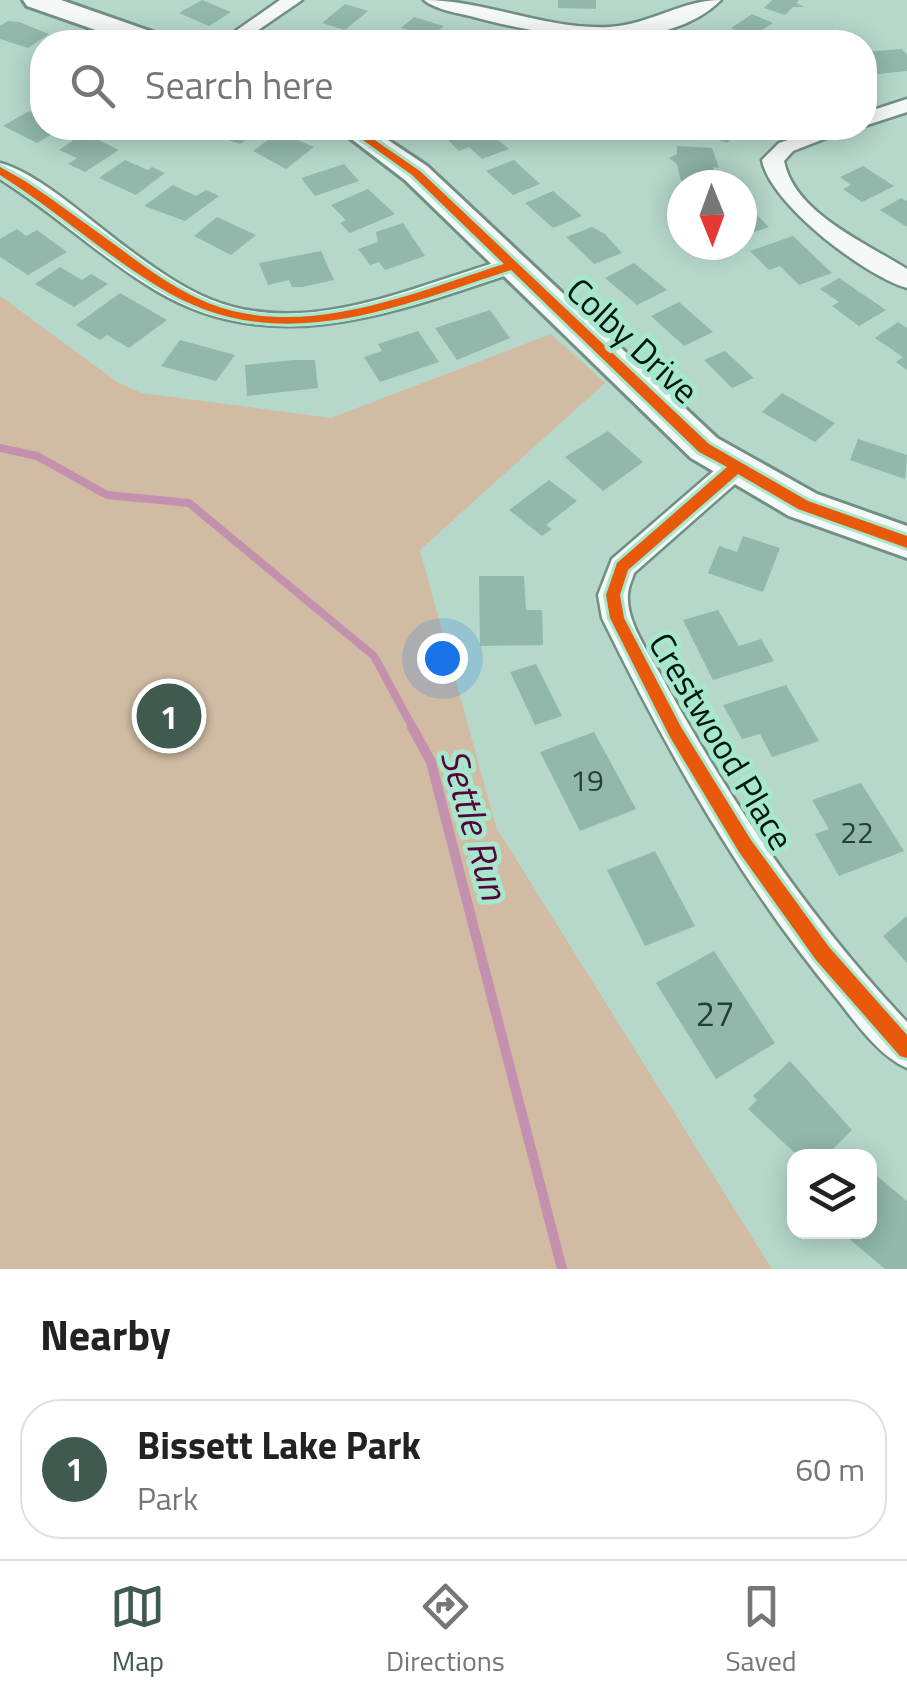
<!DOCTYPE html>
<html lang="en">
<head>
<meta charset="utf-8">
<style>
  body { margin:0; font-family:"Titillium Web",sans-serif; background:#f2f2f2; color:#222 }
  .controls { position:absolute; right:30px; bottom:30px; display:grid; overflow:hidden; border-radius:20px; box-shadow:0 5px 25px #0003 }
  .controls button { width:90px; height:90px; display:grid; place-items:center; padding:0; border:0; border-bottom:2px solid #e0e0e0; background:#fff; color:#222; font:50px sans-serif }
  .compass { position:absolute; left:667px; top:170px; width:90px; height:90px; border-radius:50%; background:#fff; box-shadow:0 5px 25px #0003; rotate:179deg }
  .you { position:absolute; left:442px; top:658px; width:35px; height:35px; margin:-25px; border:8px solid #fff; border-radius:50%; background:#1a73e8; box-shadow:0 0 0 15px #1a73e833 }
  .badge { display:grid; place-items:center; width:65px; height:65px; border-radius:50%; background:#3f5b50; color:#fff; font-size:32px; font-weight:700 }
  .pin { position:absolute; translate:-50% -50%; border:5px solid #fff; box-shadow:0 2px 10px #0006 }
  .list { margin:0; padding:0; list-style:none }
  h2 { display:flex; justify-content:space-between; align-items:center; height:130px; margin:0; padding:0 40px; font-size:42px }
  h2 small { font-size:32px; font-weight:400; color:#767676 }
  .list li { display:grid; grid-template-columns:65px 1fr auto; gap:30px; align-items:center; box-sizing:border-box; height:140px; margin:0 20px 20px; padding:0 20px; border:2px solid #e0e0e0; border-radius:40px }
  .list b { display:block; font-size:38px; white-space:nowrap }
  .list p { margin:0; font-size:32px; white-space:nowrap; color:#767676 }
  .list em { font-size:32px; font-style:normal; color:#767676 }
  .icon { flex:none; width:55px; height:55px; fill:none; stroke:currentColor; stroke-width:2; stroke-linecap:round; stroke-linejoin:round }
  .map { position:relative; flex:none; width:907px; height:1269px; overflow:hidden }
  .search { position:absolute; background:#fff; box-shadow:0 5px 25px #0003; left:30px; right:30px; top:30px; height:110px; display:flex; align-items:center; gap:25px; box-sizing:border-box; padding:0 35px; border-radius:40px; color:#767676; font-size:38px }
  .sheet { height:290px; background:#fff }
  nav { display:flex; justify-content:space-around; align-items:center; box-sizing:border-box; height:140px; border-top:2px solid #e0e0e0; background:#fff; font-size:28px; color:#767676 }
  nav a { display:grid; justify-items:center; gap:5px }
  nav .on { color:#3f5b50 }
  .map>svg:first-child { display:block }
  .green { fill:#d1bca3 }
  .lines { fill:none; stroke-linecap:round; stroke-linejoin:round }
  .stream-far1 { stroke:#c391ad; stroke-width:8 }
  .stream { stroke:#c391ad; stroke-width:10 }
  .building { fill:#91b8aa }
  .street-casing { stroke:#728f84; stroke-width:5 }
  .secondary-casing { stroke:#728f84; stroke-width:6 }
  .street { fill:#f4f9f7; fill-rule:evenodd }
  .secondary { fill:#f4f9f7; fill-rule:evenodd }
  .cycleway-casing { stroke:#a6e7cd; stroke-width:6 }
  .cycleway { fill:#e8590c; fill-rule:evenodd }
  .labels { text-anchor:middle; dominant-baseline:central; stroke-width:10; stroke-linejoin:round; paint-order:stroke }
  .number-label { font-size:30px; fill:#243f36 }
  .street-label { font-size:35px; fill:#00170f; stroke:#a6e7cd }
  .near-number-label { font-size:35px; fill:#243f36 }
  .water-label { font-size:38px; font-style:italic; fill:#550338; stroke:#a6e7cd }
</style>
</head>
<body>
<div class="map">
<svg width="907" height="1269" viewBox="0 0 907 1269">
  <rect width="100%" height="100%" fill="#b5d8ca"/>
  <path class="green" d="M0,296L120,384L142,393L331,418L551,334L605,383L420,550L496,827L772,1269H0Z"/>
  <g class="lines">
    <path class="stream-far1" d="M0,448L37,456L107,495L189,503L374,656L414,730"/>
    <path class="stream" d="M412,727L431,762L562,1269"/>
  </g>
  <path class="building" d="M202,0L231,12L209,26L179,13Z
    M558,0H596V9L558,8Z
    M772,0H799L796,3L805,7H793L785,15L764,8Z
    M345,4L368,11L345,30L322,23Z
    M752,14L773,23L751,37L731,28Z
    M414,17L444,26L433,36L401,28Z
    M8,21L19,22L49,34L28,48L0,39V26Z
    M717,31L729,40L688,39Z
    M902,49L907,55V71L869,75L864,71V52Z
    M29,111L42,117V128H62L37,143L3,126Z
    M207,128H263L240,144L202,131Z
    M483,128L509,149L482,159L469,147L459,151L448,140Z
    M704,128H743L727,143L700,132Z
    M279,132L314,147L286,169L253,151Z
    M84,133L119,150L85,172L68,164L77,158L59,150Z
    M677,146L712,148L719,168L713,167L716,182L681,181L677,164L669,158L677,154Z
    M125,160L148,170L152,167L165,173L136,195L99,178Z
    M514,160L540,184L513,195L486,171Z
    M344,164L359,181L315,196L301,178Z
    M863,166L894,186L862,202L843,189L851,185L840,177Z
    M173,185L196,196L206,190L219,196L185,221L144,206Z
    M368,189L395,214L350,233L340,223L346,220L331,205Z
    M553,191L582,216L553,228L525,203Z
    M901,198L907,201V227L880,210Z
    M742,200L769,227L742,236Z
    M217,217L256,235L231,255L194,236Z
    M403,223L425,256L385,270L379,262L370,265L358,249L378,242L376,232Z
    M592,227L605,234L622,253L594,264L566,237Z
    M17,229L26,236L37,230L67,252L28,275L0,257V239Z
    M793,236L832,273L799,285L780,266L769,270L750,251Z
    M321,251L334,280L302,287H292L289,280L268,285L259,263Z
    M634,263L667,290L637,305L605,278Z
    M60,267L82,280L91,274L108,284L74,307L35,284Z
    M839,278L886,310L859,326L832,306L839,302L820,289Z
    M120,293L167,320L129,348L107,335L100,340L76,325Z
    M679,302L713,332L684,346L651,316Z
    M490,310L510,338L457,360L435,328Z
    M898,322L907,328V370L896,362L903,357L875,338Z
    M418,331L439,362L380,382L364,357L382,351L378,344Z
    M180,340L235,355L216,381L161,366Z
    M725,351L754,378L732,388L704,360Z
    M294,360H315L318,388L247,396L245,365Z
    M782,393L835,423L815,442L762,412Z
    M608,431L643,462L603,491L565,457Z
    M858,439L907,455L905,479L850,460Z
    M549,480L577,501L546,525L552,529L542,536L509,510Z
    M743,536L780,548L763,592L708,573L719,546L737,552Z
    M479,576H524L526,610H542L543,645L480,646Z
    M718,610L739,646L761,639L774,661L713,680L683,620Z
    M536,664L562,716L535,725L510,672Z
    M786,685L819,741L772,757L760,734L742,739L723,705Z
    M594,732L636,809L580,831L540,752Z
    M861,783L904,851L839,876L815,834L829,829L812,800Z
    M655,851L695,926L645,946L607,870Z
    M907,916V963L883,936Z
    M714,951L775,1043L716,1079L656,983Z
    M790,1061L852,1130L826,1156H798L748,1109L757,1100L753,1096Z
    M872,1172L907,1201V1269H885L841,1232H870Z"/>
  <g class="lines">
    <g class="street-casing">
      <path id="street" d="M280,0H302L241,42H220Z
        M424,0C486,0 545,30 609,27C649,25 682,0 721,0C662,58 545,36 474,17C458,13 436,10 424,0Z
        M907,99V112L864,126V113Z
        M823,128H852L793,151L784,161C794,213 866,243 907,269V288C865,276 770,204 762,160L779,143Z
        M0,163C39,173 94,224 127,248C154,268 182,288 212,300C310,339 417,284 511,258L523,266L519,271C398,311 274,362 155,290C100,257 54,213 0,179Z
        M734,459L748,469L744,476L634,573C632,580 628,588 628,595C626,623 651,656 663,679C731,803 810,919 907,1022V1068C879,1056 856,1023 837,999C741,883 668,753 602,618L598,595L612,559L724,462Z"/>
    </g>
    <g class="secondary-casing">
      <path id="secondary" d="M23,0H61L164,36L168,42H130L27,6Z
        M337,128H370L427,166L717,438L817,494L907,526V558L789,516L691,458L405,180Z"/>
    </g>
    <use href="#street" class="street"/>
    <use href="#secondary" class="secondary"/>
    <g class="cycleway-casing">
      <path id="cycleway" d="M346,128H357L420,171L709,444L808,501L907,536V548L798,509L738,474L628,570L620,595L624,618L681,727L751,840L829,947L907,1035V1058L900,1056L816,960L739,852L670,737L610,618L606,595L617,563L727,467L699,452L511,270C391,309 275,360 157,286C102,252 54,209 0,175V167L25,181C57,202 87,225 118,247C146,268 176,290 208,303C304,341 413,293 504,264L412,175Z"/>
    </g>
    <use href="#cycleway" class="cycleway"/>
  </g>
  <g class="labels">
    <g class="number-label">
      <text x="587" y="780">19</text>
      <text x="857" y="832">22</text>
    </g>
    <g class="street-label">
      <text transform="translate(633 340) rotate(43)">Colby Drive</text>
      <text transform="translate(722 741) rotate(59)">Crestwood Place</text>
    </g>
    <g class="near-number-label">
      <text x="715" y="1013">27</text>
    </g>
    <g class="water-label">
      <text transform="translate(475 824) rotate(74)">Settle Run</text>
    </g>
  </g>
</svg>
<div class="controls">
<button><svg class="icon" aria-label="layers" viewBox="0 0 24 24"><path d="M12 4l9 5-9 5-9-5zM3 14l9 5 9-5"/></svg></button>
</div>
<svg class="compass" viewBox="-18 -18 36 36"><path d="M0-13l5 13h-10z" fill="#e53935"/><path d="M0 13l5-13h-10z" fill="#767676"/></svg>
<div class="you"></div>
<div class="pin badge" style="left:169px;top:716px">1</div>
<div class="search"><svg class="icon" aria-label="search" viewBox="0 0 24 24"><circle cx="10" cy="10" r="6"/><path d="M15 15l6 6"/></svg>Search here</div>
</div>
<section class="sheet">
<h2>Nearby<small></small></h2>
<ul class="list">
<li><span class="badge">1</span><div><b>Bissett Lake Park</b><p>Park</p></div><em>60 m</em></li>
</ul>
</section>
<nav>
<a class="on"><svg class="icon" aria-label="map" viewBox="0 0 24 24"><path d="M3 6l6-2 6 2 6-2v14l-6 2-6-2-6 2zM9 4v14M15 6v14"/></svg>Map</a>
<a><svg class="icon" aria-label="directions" viewBox="0 0 24 24"><path d="M12 3l9 9-9 9-9-9zM9 14v-3h6M13 9l2 2-2 2"/></svg>Directions</a>
<a><svg class="icon" aria-label="saved" viewBox="0 0 24 24"><path d="M7 4h10v16l-5-4-5 4z"/></svg>Saved</a>
</nav>
</body>
</html>
